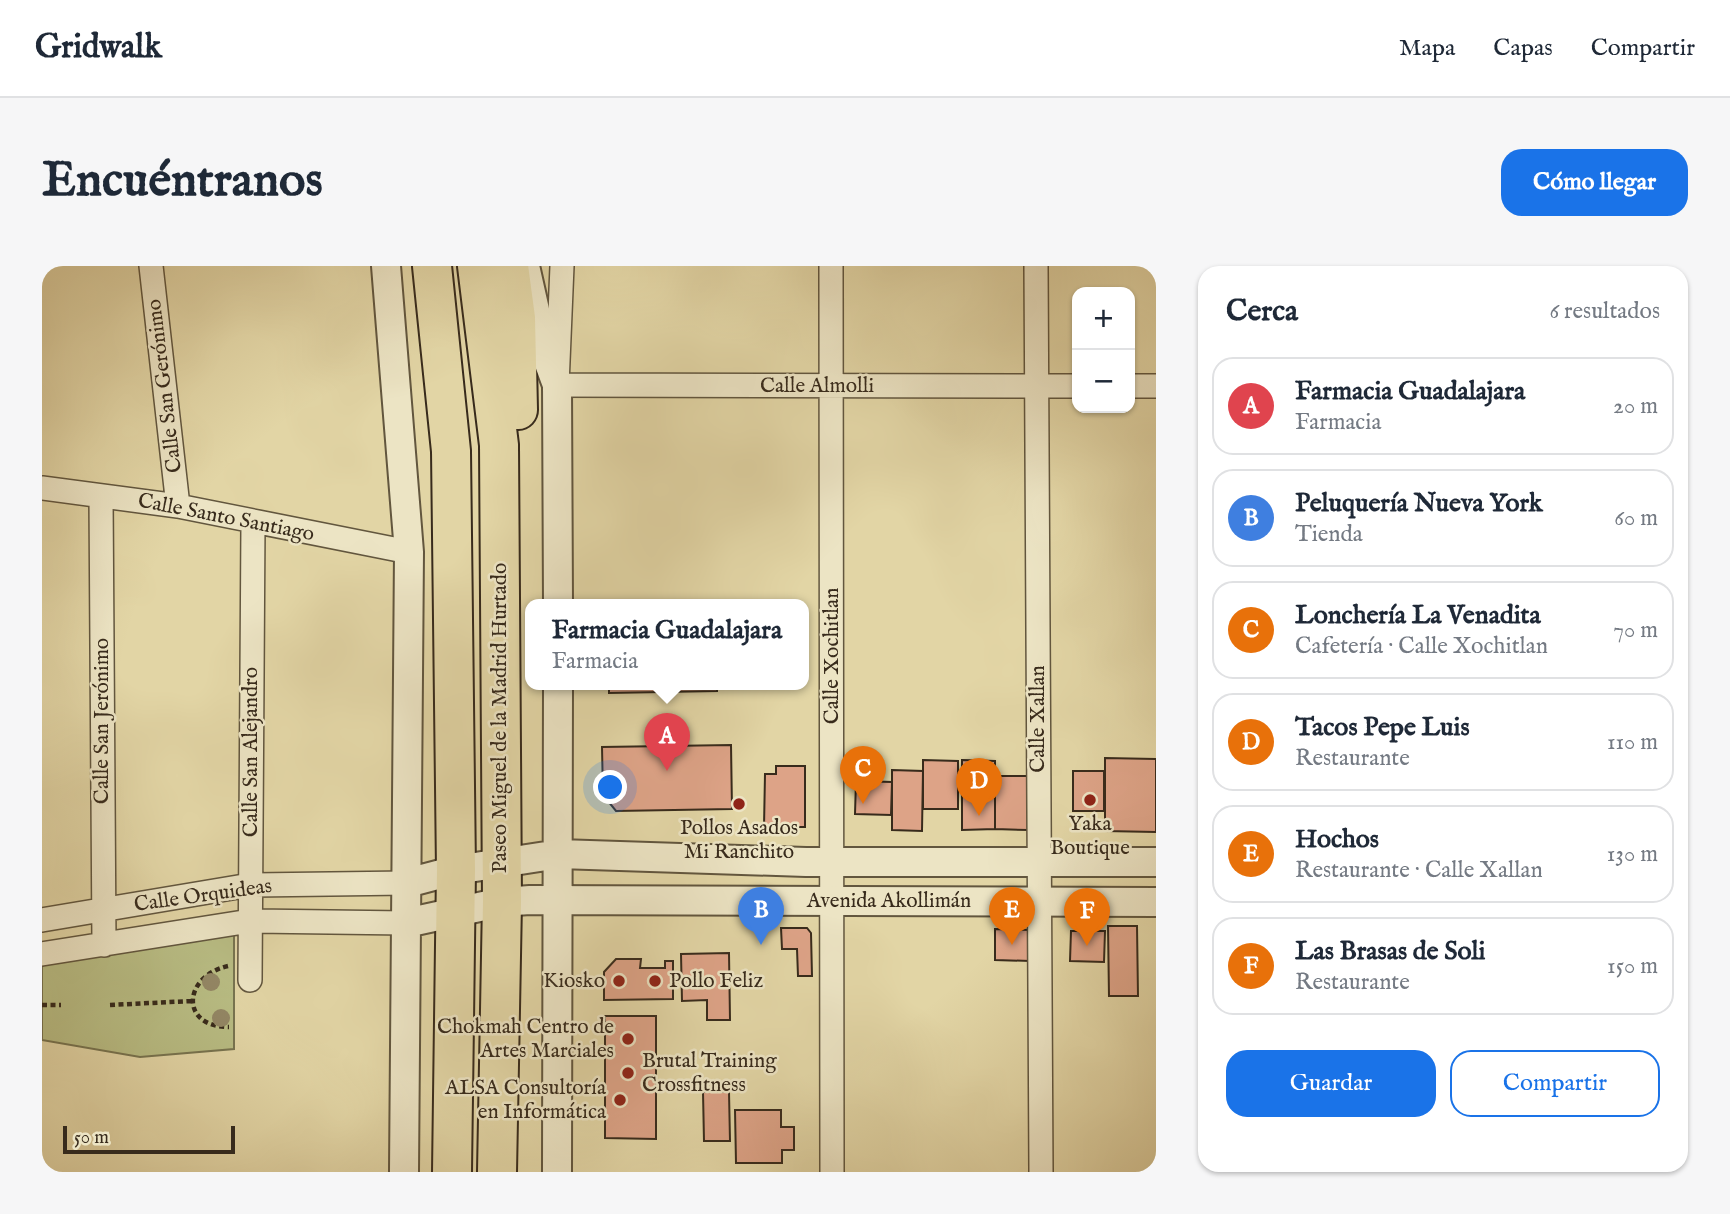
<!DOCTYPE html>
<html lang="es">
<head>
<meta charset="utf-8">
<style>
  body { margin:0; font-family:"IM FELL English",serif; background:#f6f6f7; color:#1f2937 }
  .controls { position:absolute; right:21px; top:21px; display:grid; overflow:hidden; border-radius:14px; box-shadow:0 2px 5px #0004 }
  .controls button { width:63px; height:63px; display:grid; place-items:center; padding:0; border:0; border-bottom:2px solid #e0e1e3; background:#fff; color:#1f2937; font:35px sans-serif }
  .scale { position:absolute; left:21px; bottom:18px; width:172px; box-sizing:border-box; padding-left:7px; border:4px solid #382b1c; border-top:0; font-size:19px; line-height:24px; white-space:nowrap; color:#382b1c; -webkit-text-stroke:5px #ece4c4; paint-order:stroke }
  .you { position:absolute; left:569px; top:522px; width:24px; height:24px; margin:-18px; border:5px solid #fff; border-radius:50%; background:#1a73e8; box-shadow:0 0 0 10px #1a73e833 }
  .badge { display:grid; place-items:center; width:46px; height:46px; border-radius:50%; background:#1a73e8; color:#fff; font-size:23px; font-weight:700 }
  .pin { position:absolute; translate:-50% -58px; filter:drop-shadow(0 2px 4px #0008) }
  .pin::after { content:''; position:absolute; top:37px; width:24px; height:21px; background:inherit; clip-path:polygon(0 0,100% 0,50% 100%) }
  .popup { position:absolute; left:483px; top:333px; width:284px; height:91px; box-sizing:border-box; display:grid; place-content:center; border-radius:14px; background:#fff; filter:drop-shadow(0 2px 5px #0005); font-size:23px; white-space:nowrap; color:#747a83 }
  .popup b { font-size:26px; color:#1f2937 }
  .popup::after { content:''; position:absolute; left:50%; top:100%; margin-left:-14px; border:14px solid transparent; border-top-color:#fff }
  .list { margin:0; padding:0; list-style:none }
  h2 { display:flex; justify-content:space-between; align-items:center; height:91px; margin:0; padding:0 28px; font-size:30px }
  h2 small { font-size:23px; font-weight:400; color:#747a83 }
  .list li { display:grid; grid-template-columns:46px 1fr auto; gap:21px; align-items:center; box-sizing:border-box; height:98px; margin:0 14px 14px; padding:0 14px; border:2px solid #e0e1e3; border-radius:21px }
  .list b { display:block; font-size:26px; white-space:nowrap }
  .list p { margin:0; font-size:23px; white-space:nowrap; color:#747a83 }
  .list em { font-size:23px; font-style:normal; color:#747a83 }
  .actions { display:flex; gap:14px; padding:21px 28px }
  .actions a { flex:1; padding:16px 0; border:2px solid #1a73e8; border-radius:21px; text-align:center; font-size:24px; color:#1a73e8 }
  .actions .main { background:#1a73e8; color:#fff }
  .map { position:relative; flex:none; width:1114px; height:906px; overflow:hidden; border-radius:21px }
  header { display:flex; align-items:center; gap:42px; box-sizing:border-box; height:98px; padding:0 35px; background:#fff; border-bottom:2px solid #e0e1e3 }
  header strong { font-size:33px }
  nav { display:flex; gap:38px; margin-inline-start:auto; font-size:24px }
  .intro { display:flex; align-items:center; justify-content:space-between; box-sizing:border-box; height:168px; padding:0 42px }
  h1 { margin:0; font-size:49px }
  .button { padding:18px 32px; border-radius:21px; background:#1a73e8; color:#fff; font-size:24px; font-weight:700 }
  main { display:flex; gap:42px; padding:0 42px }
  aside { flex:1; background:#fff; border-radius:21px; box-shadow:0 2px 5px #0004 }
  .map>svg:first-child { display:block }
  .green { fill:#b8bc83; stroke:#787450; stroke-width:2 }
  .building { fill:#dda387; stroke:#382b1c; stroke-width:2 }
  .lines { fill:none; stroke-linecap:round; stroke-linejoin:round }
  .minor-casing { stroke:#62563e; stroke-width:26 }
  .tertiary-casing { stroke:#62563e; stroke-width:32 }
  .trunk-casing { stroke:#382b1c; stroke-width:42 }
  .path { stroke:#382b1c; stroke-width:4.5; stroke-dasharray:5 3.5; stroke-linecap:butt }
  .minor { stroke:#ece4c4; stroke-width:23 }
  .tertiary { stroke:#ece4c4; stroke-width:28 }
  .trunk { stroke:#e2d5a5; stroke-width:38 }
  .tree { fill:#938765 }
  .poi-dot { fill:#8f2418; stroke:#ece4c4; stroke-width:2.5 }
  .labels { text-anchor:middle; dominant-baseline:central; stroke-width:5; stroke-linejoin:round; paint-order:stroke }
  .street-label { font-size:21px; fill:#382b1c; stroke:#ece4c4 }
  .poi-label { font-size:21px; fill:#382b1c; stroke:#ece4c4; text-anchor:end }
</style>
</head>
<body>
<header>
<strong>Gridwalk</strong>
<nav><a>Mapa</a><a>Capas</a><a>Compartir</a></nav>
</header>
<div class="intro"><h1>Encuéntranos</h1><a class="button">Cómo llegar</a></div>
<main>
<div class="map">
<svg width="1114" height="906" viewBox="0 0 1114 906">
  <rect width="100%" height="100%" fill="#e2d5a5"/>
  <filter id="stains"><feTurbulence type="fractalNoise" baseFrequency=".00286" numOctaves="4"/><feColorMatrix values="0 0 0 0 .2 0 0 0 0 .09 0 0 0 0 .02 0 0 0 .5 -.17"/></filter>
  <radialGradient id="worn" r=".72"><stop offset=".6" stop-color="#630" stop-opacity="0"/><stop offset="1" stop-color="#630" stop-opacity=".3"/></radialGradient>
  <path class="green" d="M192,666V783L98,791L0,774V697Z"/>
  <path class="building" d="M567,419H675V425L567,427Z
    M689,479L690,543L574,545L561,529L560,481Z
    M1063,492L1114,493V566L1063,565Z
    M881,494L916,495V543H881Z
    M920,494L953,495V563L920,564Z
    M734,500H763V561H722L723,508H734Z
    M850,504L881,505L880,565L850,564Z
    M1031,505H1062V545H1031Z
    M953,510H985L986,564L953,563Z
    M814,515L850,516L849,549L813,548Z
    M1066,660H1095L1096,730H1067Z
    M739,662H765L769,667L770,710H756L755,683H740Z
    M953,663L988,664V695L953,694Z
    M1029,665H1063L1062,696L1028,695Z
    M687,687L688,754H665V734L640,735L639,688Z
    M574,693H599L598,702H623V695H631V733L562,734V706Z
    M563,750H614V873L563,872Z
    M661,826H687L688,875H662Z
    M693,844H739V861H752V884H740V897H694Z"/>
  <g class="lines">
    <g class="minor-casing">
      <path id="minor" d="M109,0L136,240
        M520,0L515,119L1035,120
        M789,0L790,906
        M994,0L999,906
        M1088,120H1114
        M0,222L136,240L367,286
        M59,230L62,679
        M0,654L208,619L365,617
        M0,688L208,655L364,657
        M208,714L211,257"/>
    </g>
    <g class="tertiary-casing">
      <path id="tertiary" d="M344,0L367,286L362,906
        M483,0L502,84L515,119L516,339
        M365,617L414,604L517,588L764,596H1114
        M364,657L460,636L488,634L1114,636
        M515,906L516,419"/>
    </g>
    <g class="trunk-casing">
      <path id="trunk" d="M390,0L409,185L414,604L410,906
        M435,0L457,179L460,636L455,906
        M467,0L474,52L476,144"/>
    </g>
    <path class="path" d="M186,700C141,710 137,761 187,761
      M0,739H19
      M68,739L150,735"/>
    <use href="#minor" class="minor"/>
    <use href="#tertiary" class="tertiary"/>
    <use href="#trunk" class="trunk"/>
  </g>
  <g class="tree">
    <circle cx="169" cy="716" r="9"/>
    <circle cx="179" cy="752" r="9"/>
  </g>
  <g class="poi-dot">
    <circle cx="1048" cy="534" r="7"/>
    <circle cx="697" cy="538" r="7"/>
    <circle cx="577" cy="715" r="7"/>
    <circle cx="613" cy="715" r="7"/>
    <circle cx="586" cy="773" r="7"/>
    <circle cx="586" cy="807" r="7"/>
    <circle cx="578" cy="834" r="7"/>
  </g>
  <g class="labels">
    <g class="street-label">
      <text transform="translate(123 120) rotate(-97)">Calle San Gerónimo</text>
      <text x="775" y="120">Calle Almolli</text>
      <text transform="translate(184 252) rotate(11)">Calle Santo Santiago</text>
      <text transform="translate(790 390) rotate(-90)">Calle Xochitlan</text>
      <text transform="translate(458 452) rotate(-90)">Paseo Miguel de la Madrid Hurtado</text>
      <text transform="translate(996 453) rotate(-90)">Calle Xallan</text>
      <text transform="translate(60 455) rotate(-90)">Calle San Jerónimo</text>
      <text transform="translate(209 486) rotate(-90)">Calle San Alejandro</text>
      <text transform="translate(161 630) rotate(-8)">Calle Orquideas</text>
      <text x="847" y="635">Avenida Akollimán</text>
    </g>
    <g class="poi-label">
      <text x="1048" y="558" text-anchor="middle">Yaka<tspan x="1048" dy="24">Boutique</tspan></text>
      <text x="697" y="562" text-anchor="middle">Pollos Asados<tspan x="697" dy="24">Mi Ranchito</tspan></text>
      <text x="563" y="715">Kiosko</text>
      <text x="627" y="715" text-anchor="start">Pollo Feliz</text>
      <text x="572" y="761">Chokmah Centro de<tspan x="572" dy="24">Artes Marciales</tspan></text>
      <text x="600" y="795" text-anchor="start">Brutal Training<tspan x="600" dy="24">Crossfitness</tspan></text>
      <text x="564" y="822">ALSA Consultoría<tspan x="564" dy="24">en Informática</tspan></text>
    </g>
  </g>
  <rect width="100%" height="100%" filter="url(#stains)"/>
  <rect width="100%" height="100%" fill="url(#worn)"/>
</svg>
<div class="controls">
<button>+</button>
<button>−</button>
</div>
<div class="scale">50 m</div>
<div class="you"></div>
<div class="pin badge" style="left:625px;top:505px;background:#e0444e">A</div>
<div class="popup"><b>Farmacia Guadalajara</b>Farmacia</div>
<div class="pin badge" style="left:719px;top:679px;background:#3f7fe0">B</div>
<div class="pin badge" style="left:821px;top:538px;background:#e8710a">C</div>
<div class="pin badge" style="left:937px;top:550px;background:#e8710a">D</div>
<div class="pin badge" style="left:970px;top:679px;background:#e8710a">E</div>
<div class="pin badge" style="left:1045px;top:680px;background:#e8710a">F</div>
</div>
<aside>
<h2>Cerca<small>6 resultados</small></h2>
<ul class="list">
<li><span class="badge" style="background:#e0444e">A</span><div><b>Farmacia Guadalajara</b><p>Farmacia</p></div><em>20 m</em></li>
<li><span class="badge" style="background:#3f7fe0">B</span><div><b>Peluquería Nueva York</b><p>Tienda</p></div><em>60 m</em></li>
<li><span class="badge" style="background:#e8710a">C</span><div><b>Lonchería La Venadita</b><p>Cafetería · Calle Xochitlan</p></div><em>70 m</em></li>
<li><span class="badge" style="background:#e8710a">D</span><div><b>Tacos Pepe Luis</b><p>Restaurante</p></div><em>110 m</em></li>
<li><span class="badge" style="background:#e8710a">E</span><div><b>Hochos</b><p>Restaurante · Calle Xallan</p></div><em>130 m</em></li>
<li><span class="badge" style="background:#e8710a">F</span><div><b>Las Brasas de Soli</b><p>Restaurante</p></div><em>150 m</em></li>
</ul>
<div class="actions"><a class="main">Guardar</a><a>Compartir</a></div>
</aside>
</main>
</body>
</html>
